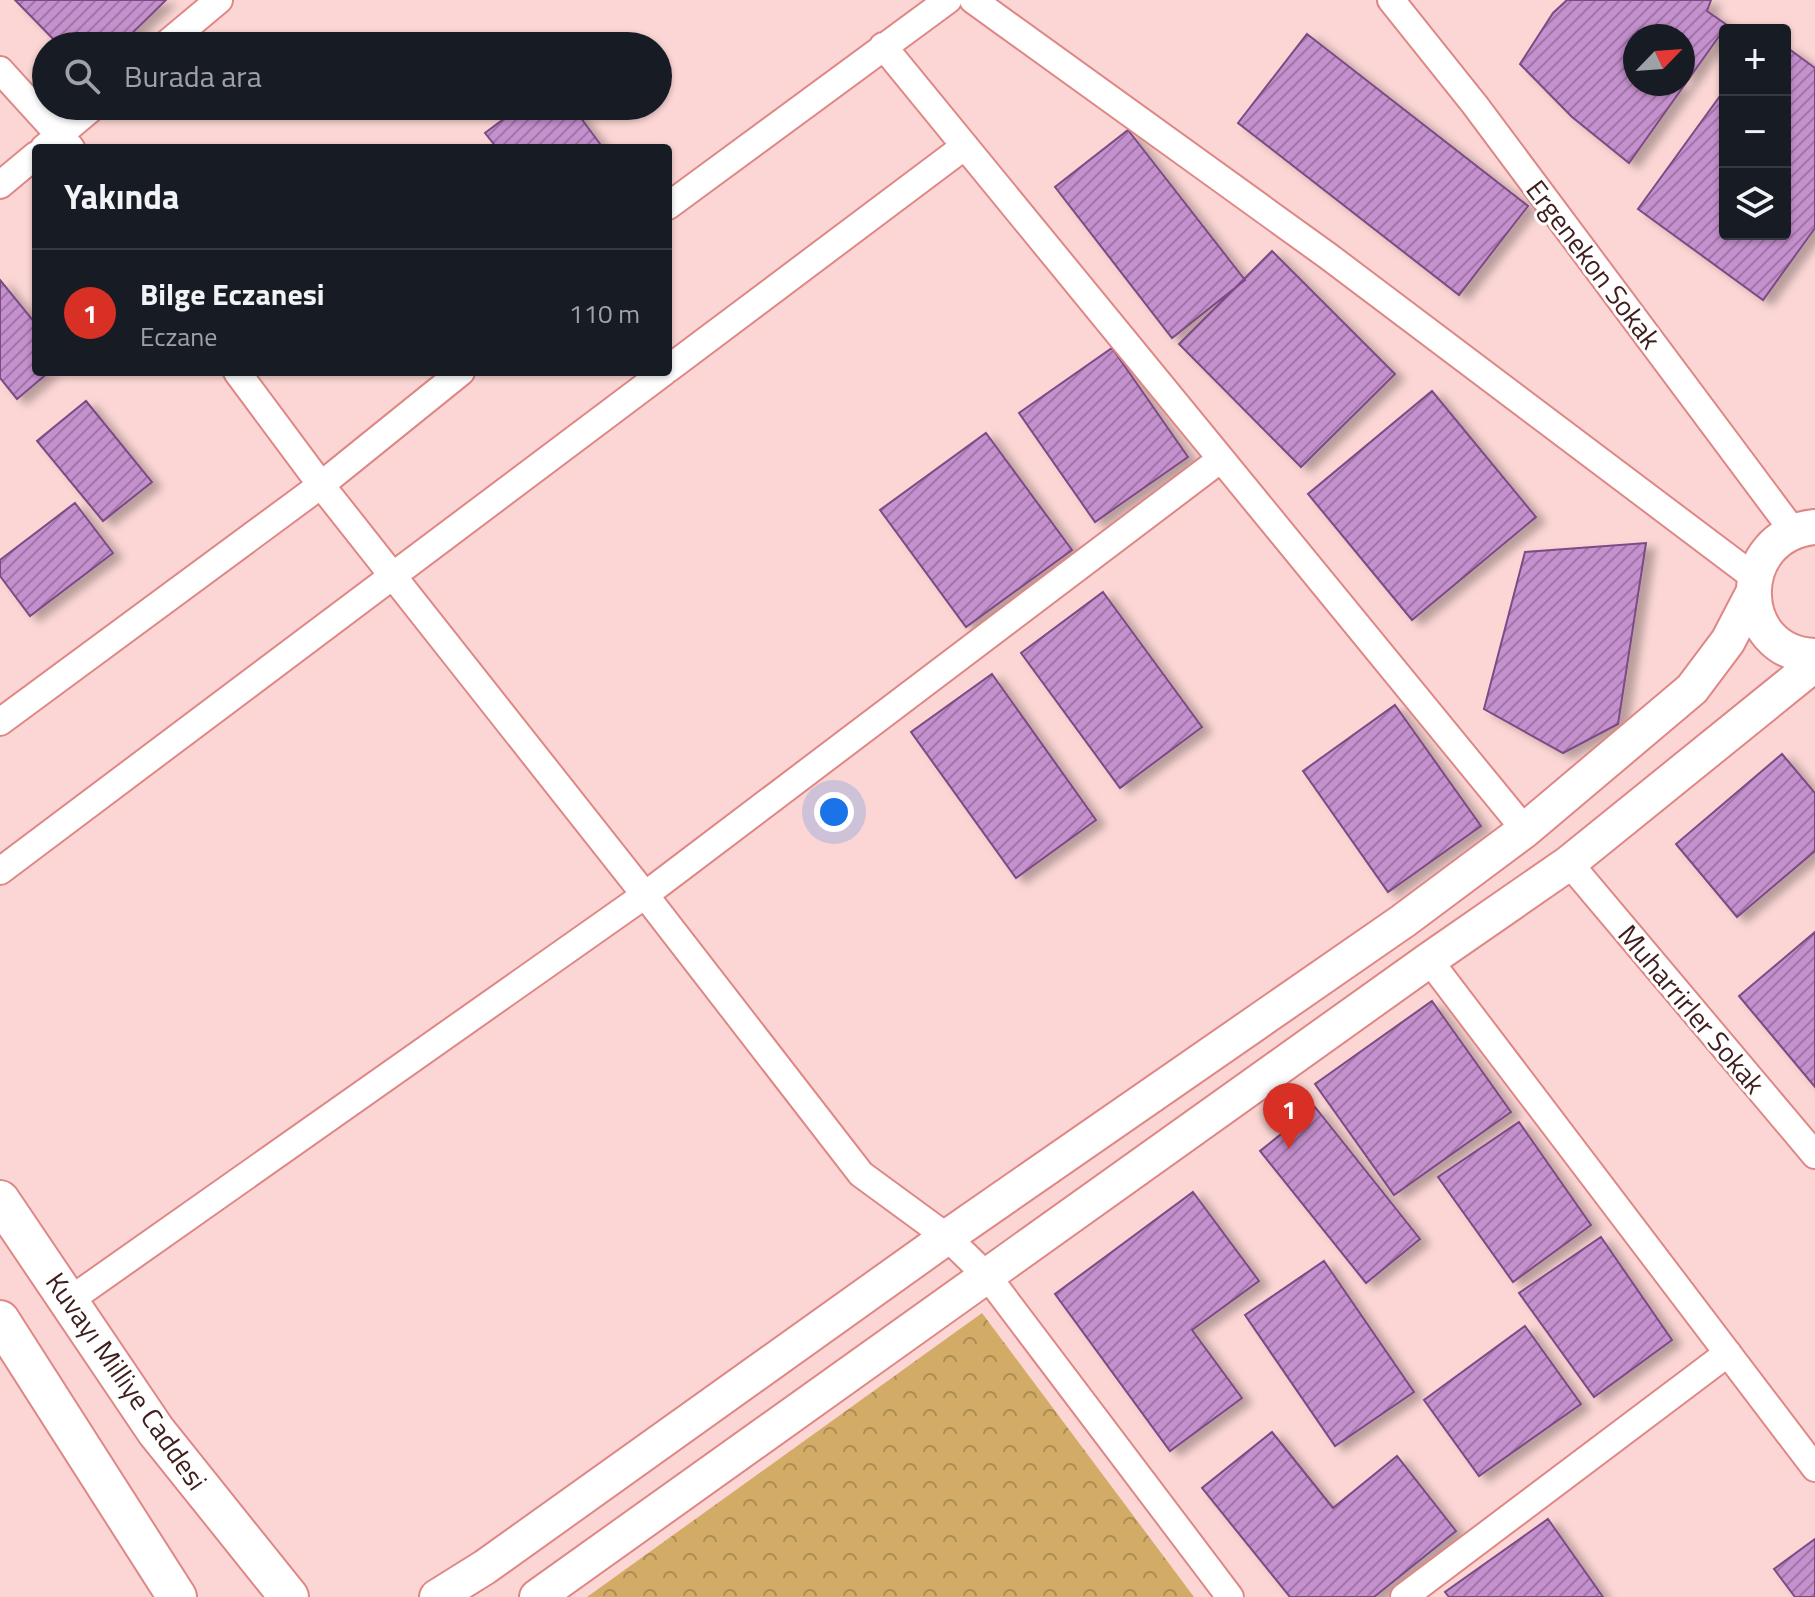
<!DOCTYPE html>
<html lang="tr">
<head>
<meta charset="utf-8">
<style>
  body { margin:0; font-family:"Titillium Web",sans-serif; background:#20242c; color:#f1f3f6 }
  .controls { position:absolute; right:24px; top:24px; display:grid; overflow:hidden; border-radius:8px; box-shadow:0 2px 6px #0004 }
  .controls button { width:72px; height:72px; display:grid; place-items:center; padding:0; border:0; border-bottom:2px solid #363941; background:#171b24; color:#f1f3f6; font:40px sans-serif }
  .compass { position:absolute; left:1623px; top:24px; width:72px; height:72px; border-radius:50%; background:#171b24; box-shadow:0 2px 6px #0004; rotate:65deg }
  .you { position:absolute; left:834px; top:812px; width:28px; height:28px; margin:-20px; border:6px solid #fff; border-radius:50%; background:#1a73e8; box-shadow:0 0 0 12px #1a73e833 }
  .badge { display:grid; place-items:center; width:52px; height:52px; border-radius:50%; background:#d93025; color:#fff; font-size:26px; font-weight:700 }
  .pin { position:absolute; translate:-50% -66px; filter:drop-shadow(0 2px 4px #0008) }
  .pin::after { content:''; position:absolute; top:42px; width:28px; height:24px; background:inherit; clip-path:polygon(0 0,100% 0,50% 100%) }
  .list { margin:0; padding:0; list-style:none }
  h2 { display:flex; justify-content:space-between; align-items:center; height:104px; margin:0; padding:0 32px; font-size:34px }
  h2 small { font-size:26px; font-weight:400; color:#9ea1a6 }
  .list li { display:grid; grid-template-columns:52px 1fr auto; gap:24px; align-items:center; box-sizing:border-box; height:128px; padding:0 32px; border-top:2px solid #363941 }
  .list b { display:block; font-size:30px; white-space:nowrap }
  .list p { margin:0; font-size:26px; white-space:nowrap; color:#9ea1a6 }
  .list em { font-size:26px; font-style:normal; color:#9ea1a6 }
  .icon { flex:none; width:44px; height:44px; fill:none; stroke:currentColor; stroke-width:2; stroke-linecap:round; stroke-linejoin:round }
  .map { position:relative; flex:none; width:1815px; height:1597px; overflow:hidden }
  .search { position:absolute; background:#171b24; box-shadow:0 2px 6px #0004; left:32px; top:32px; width:640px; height:88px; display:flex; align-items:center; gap:20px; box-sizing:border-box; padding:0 28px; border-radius:44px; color:#9ea1a6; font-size:30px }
  .panel { position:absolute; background:#171b24; box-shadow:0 2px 6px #0004; left:32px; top:144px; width:640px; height:232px; border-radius:8px }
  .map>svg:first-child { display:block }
  .forest { fill:url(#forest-crowns) }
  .building { fill:url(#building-hatch); stroke:#7c4b85; stroke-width:2; fill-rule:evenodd; filter:url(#shadow) }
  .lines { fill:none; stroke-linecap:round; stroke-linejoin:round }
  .minor-casing { stroke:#de8886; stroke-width:30 }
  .tertiary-casing { stroke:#de8886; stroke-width:38 }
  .secondary-casing { stroke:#de8886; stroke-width:42 }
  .minor { stroke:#fff; stroke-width:26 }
  .tertiary { stroke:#fff; stroke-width:34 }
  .secondary { stroke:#fff; stroke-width:38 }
  .labels { text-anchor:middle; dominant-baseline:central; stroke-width:6; stroke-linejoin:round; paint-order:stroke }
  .street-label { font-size:28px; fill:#3f1d1d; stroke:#fff }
</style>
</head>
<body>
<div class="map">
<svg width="1815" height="1597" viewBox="0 0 1815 1597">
  <defs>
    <pattern id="forest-crowns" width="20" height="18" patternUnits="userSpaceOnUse" patternTransform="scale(2)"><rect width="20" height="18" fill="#d2ac67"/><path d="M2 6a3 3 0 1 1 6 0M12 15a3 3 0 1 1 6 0" fill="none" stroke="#ac8b54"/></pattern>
    <pattern id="building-hatch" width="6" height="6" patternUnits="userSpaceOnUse" patternTransform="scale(2)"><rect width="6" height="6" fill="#c590ce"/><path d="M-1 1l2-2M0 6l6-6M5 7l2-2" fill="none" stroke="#a175a7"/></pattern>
    <filter id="shadow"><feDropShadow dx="9" dy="5" stdDeviation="4" flood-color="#0004"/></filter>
  </defs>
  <rect width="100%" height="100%" fill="#fbd6d4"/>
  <path class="forest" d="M982,1313L1194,1597H587Z"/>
  <path class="building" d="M15,0H166L119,46H60Z
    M1567,0H1711L1707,11L1727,25L1629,163L1572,117L1520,64L1553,13ZM1635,36H1683V84H1635Z
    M1307,34L1528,206L1459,295L1238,123Z
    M1785,46L1815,68V228L1763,300L1638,209L1725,89V234H1785Z
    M521,106H572L603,148H497L485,133Z
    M1128,130L1245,280L1172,338L1055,187Z
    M1272,251L1395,374L1301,467L1179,344Z
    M0,280L36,324V372H49L17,399L0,378Z
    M1112,348L1188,457L1095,522L1019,413Z
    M1432,391L1536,517L1412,620L1308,494Z
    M86,401L152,482L103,521L37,441Z
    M986,433L1072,550L966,627L880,510Z
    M75,503L113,553L30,616L0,576V560Z
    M1646,543L1618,724L1563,753L1484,709L1525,552Z
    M1103,592L1202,727L1120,788L1021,653Z
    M992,674L1096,820L1016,878L911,732Z
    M1395,705L1481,826L1388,892L1303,771Z
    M1782,754L1815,793V851L1737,917L1676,844Z
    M1815,932V1087L1739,996Z
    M1432,1001L1511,1112L1394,1195L1315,1084Z
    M1315,1107L1420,1239L1366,1283L1260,1151Z
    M1519,1122L1591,1225L1513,1282L1438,1177Z
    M1193,1192L1259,1281L1192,1330L1242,1398L1170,1451L1055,1294Z
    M1601,1237L1672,1340L1594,1397L1519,1293Z
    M1324,1261L1414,1392L1335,1446L1245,1315Z
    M1525,1326L1581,1404L1479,1476L1424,1400Z
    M1272,1432L1333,1508L1397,1456L1456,1531L1374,1597H1290L1202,1488Z
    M1548,1519L1603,1597H1449L1445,1592Z
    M1815,1539V1597H1795L1774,1569Z"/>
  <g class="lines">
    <g class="minor-casing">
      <path id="minor" d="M973,0L1328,256L1754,577
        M1391,0L1475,105L1793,531
        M164,46L219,0
        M883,46L1525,830
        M0,70L71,148
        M44,148L94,106
        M0,185L36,155
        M668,206L948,0
        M668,369L965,146
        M237,372L321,485L645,895L861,1174L947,1237L988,1277L1230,1597
        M0,722L321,485L461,372
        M1569,863L1815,1155
        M0,871L664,372
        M1429,960L1815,1468
        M70,1300L645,895L1221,459
        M1404,1597L1728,1353"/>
    </g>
    <g class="tertiary-casing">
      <path id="tertiary" d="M1815,527C1732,535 1735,654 1815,656
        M437,1597L485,1567L947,1237L1403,921L1525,830L1692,689L1728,641L1753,593
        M537,1597L1429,960L1569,863L1815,664"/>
    </g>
    <g class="secondary-casing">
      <path id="secondary" d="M0,1200L156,1431L289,1597
        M0,1320L177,1597"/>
    </g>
    <use href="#minor" class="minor"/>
    <use href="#tertiary" class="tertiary"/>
    <use href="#secondary" class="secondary"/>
  </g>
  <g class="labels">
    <g class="street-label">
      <text transform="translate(1594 264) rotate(53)">Ergenekon Sokak</text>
      <text transform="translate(1692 1009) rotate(50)">Muharrirler Sokak</text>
      <text transform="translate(127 1381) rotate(55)">Kuvayı Milliye Caddesi</text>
    </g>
  </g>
</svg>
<div class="controls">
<button>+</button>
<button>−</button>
<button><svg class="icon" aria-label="layers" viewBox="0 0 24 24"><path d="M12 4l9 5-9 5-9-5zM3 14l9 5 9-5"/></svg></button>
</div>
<svg class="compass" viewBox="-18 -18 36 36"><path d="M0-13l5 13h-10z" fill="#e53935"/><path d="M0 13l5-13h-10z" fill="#9ea1a6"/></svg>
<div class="you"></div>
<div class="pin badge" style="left:1289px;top:1149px">1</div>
<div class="search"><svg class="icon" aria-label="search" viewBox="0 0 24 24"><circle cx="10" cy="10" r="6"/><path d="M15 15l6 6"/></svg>Burada ara</div>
<section class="panel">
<h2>Yakında<small></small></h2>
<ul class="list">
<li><span class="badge">1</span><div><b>Bilge Eczanesi</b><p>Eczane</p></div><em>110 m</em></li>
</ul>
</section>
</div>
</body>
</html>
